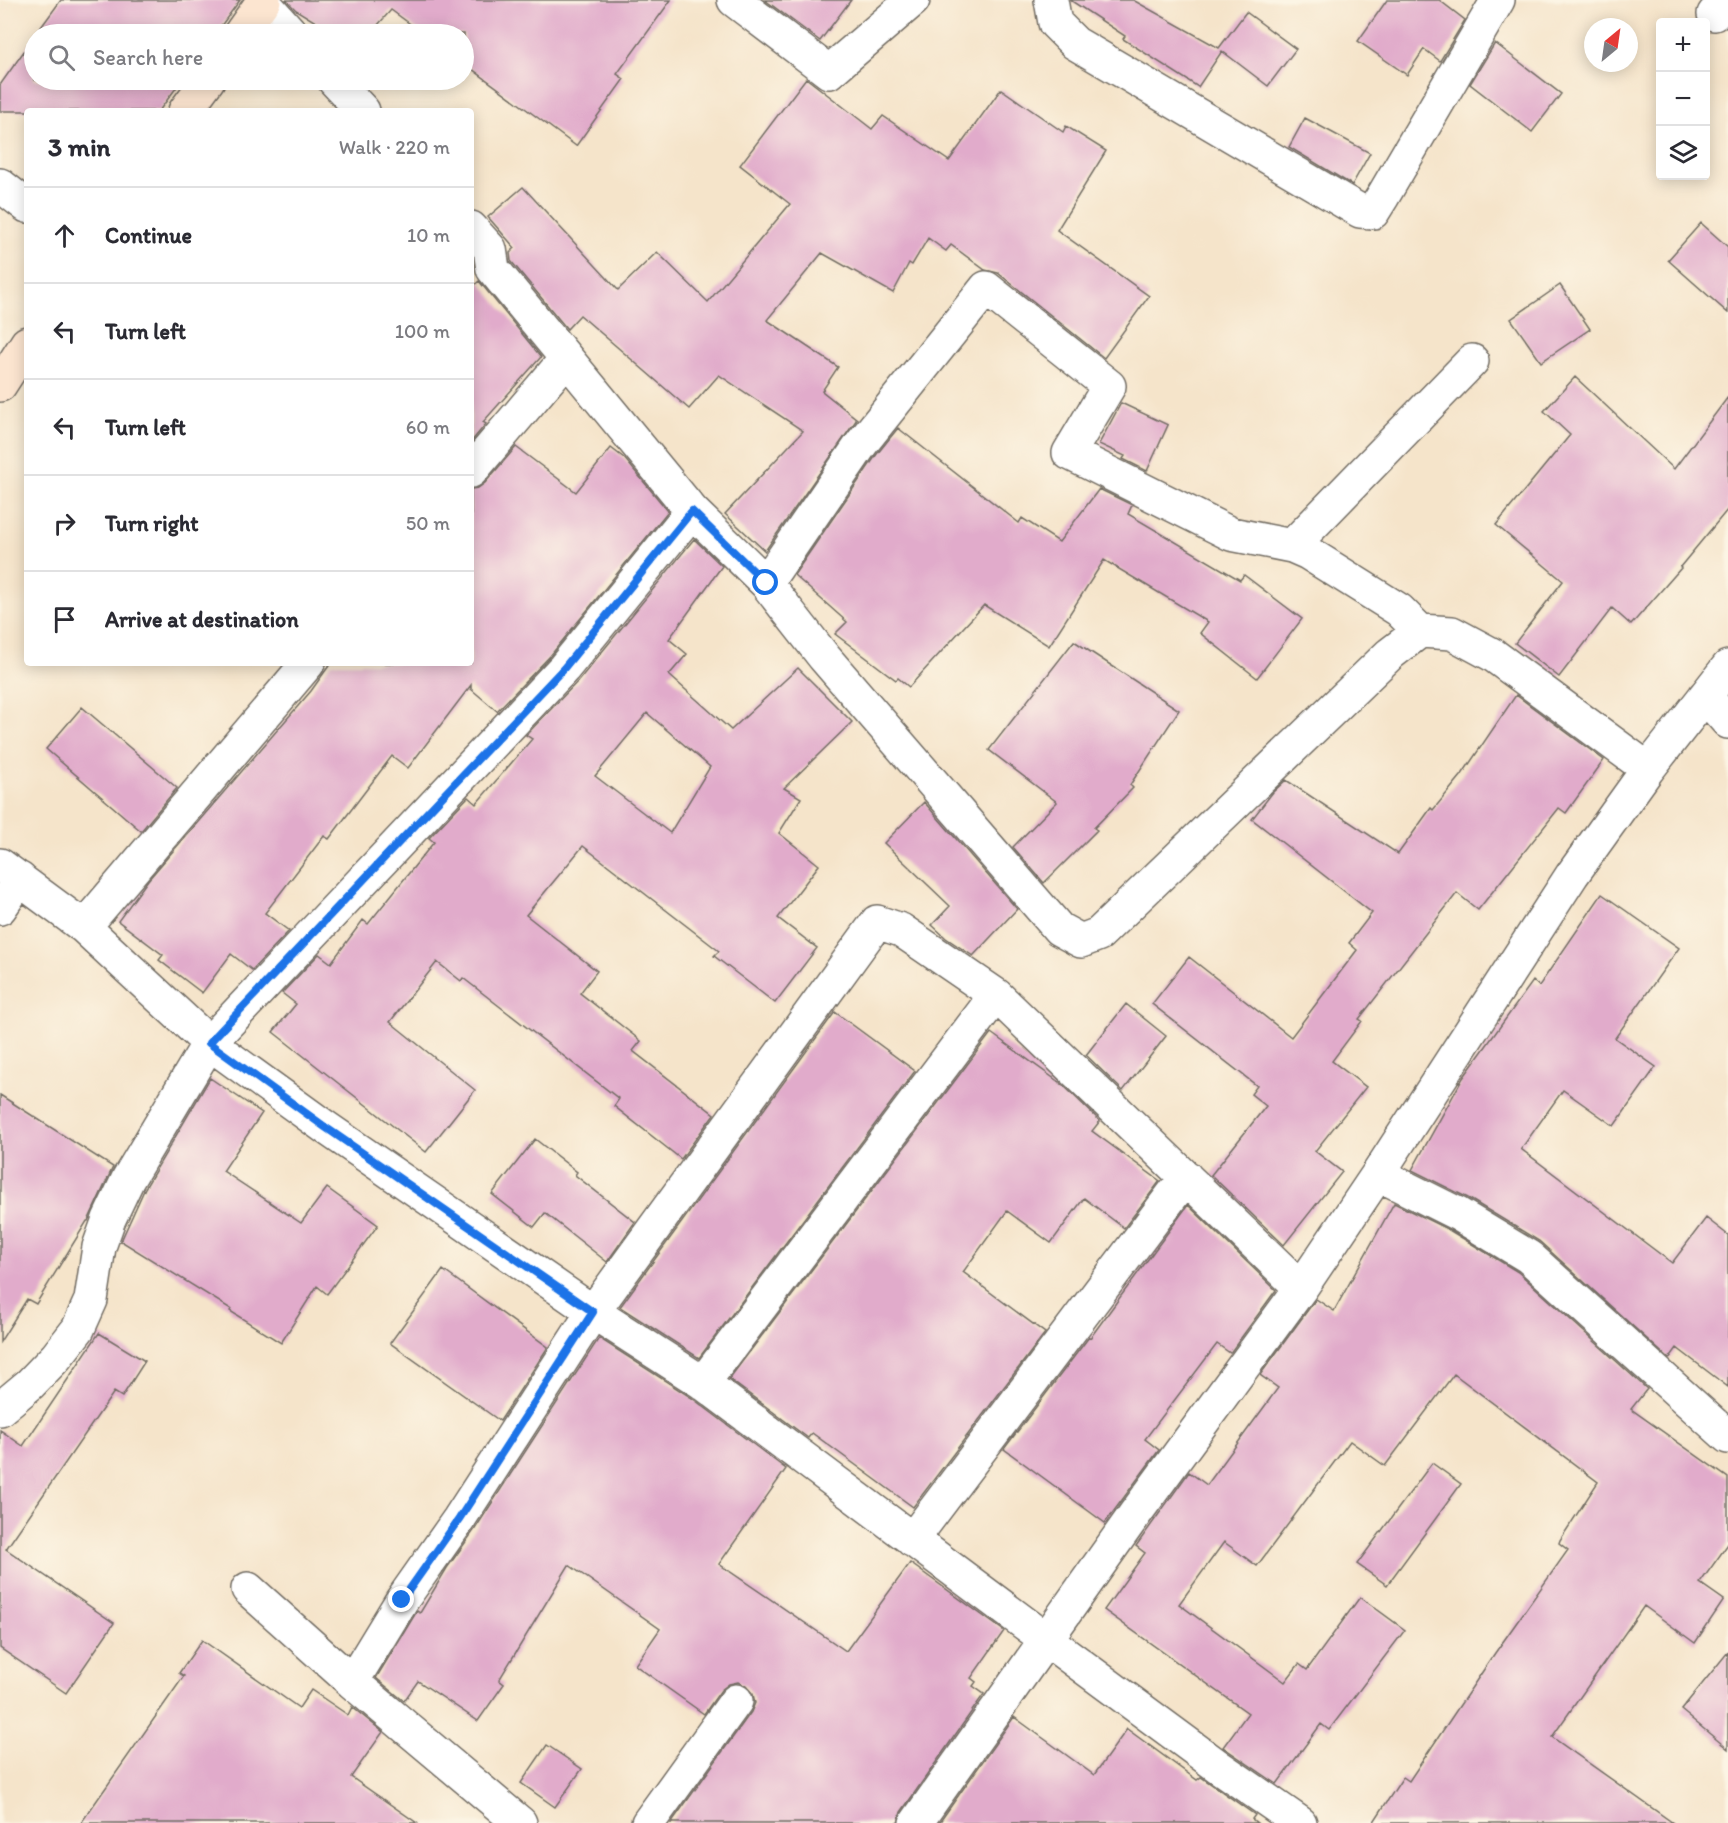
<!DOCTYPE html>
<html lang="en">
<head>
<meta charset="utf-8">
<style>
  body { margin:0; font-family:Itim,sans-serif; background:#f7f7f7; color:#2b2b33 }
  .controls { position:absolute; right:18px; top:18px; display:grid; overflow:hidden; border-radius:6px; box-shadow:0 3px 15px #0003 }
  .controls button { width:54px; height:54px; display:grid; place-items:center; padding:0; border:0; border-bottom:2px solid #e1e1e2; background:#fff; color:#2b2b33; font:30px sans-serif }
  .compass { position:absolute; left:1584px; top:18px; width:54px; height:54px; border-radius:50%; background:#fff; box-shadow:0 3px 15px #0003; rotate:29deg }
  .stop { position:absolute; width:18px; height:18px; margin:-14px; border:4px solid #1a73e8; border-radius:50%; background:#fff }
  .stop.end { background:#1a73e8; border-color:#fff; box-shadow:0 2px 6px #0008 }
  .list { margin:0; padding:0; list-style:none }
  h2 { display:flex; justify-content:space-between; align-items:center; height:78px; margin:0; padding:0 24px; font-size:26px }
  h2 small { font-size:20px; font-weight:400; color:#7c7c81 }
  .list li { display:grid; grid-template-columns:39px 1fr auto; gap:18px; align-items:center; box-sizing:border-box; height:96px; padding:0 24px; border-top:2px solid #e1e1e2 }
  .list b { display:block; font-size:22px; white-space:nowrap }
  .list em { font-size:20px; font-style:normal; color:#7c7c81 }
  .icon { flex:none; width:33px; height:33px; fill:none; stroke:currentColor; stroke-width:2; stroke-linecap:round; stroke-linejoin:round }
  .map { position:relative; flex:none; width:1728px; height:1823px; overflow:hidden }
  .search { position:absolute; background:#fff; box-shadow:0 3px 15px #0003; left:24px; top:24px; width:450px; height:66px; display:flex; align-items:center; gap:15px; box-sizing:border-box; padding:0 21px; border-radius:33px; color:#7c7c81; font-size:22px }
  .panel { position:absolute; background:#fff; box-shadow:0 3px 15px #0003; left:24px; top:108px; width:450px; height:558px; border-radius:6px }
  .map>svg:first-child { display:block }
  .building { fill:#e1abcb; fill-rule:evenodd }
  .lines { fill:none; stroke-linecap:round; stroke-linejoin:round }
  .minor-casing { stroke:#726c63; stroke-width:36 }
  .secondary-casing { stroke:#726c63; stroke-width:36 }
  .minor { stroke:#fff; stroke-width:33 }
  .secondary { stroke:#fce5d0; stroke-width:33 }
  .route { stroke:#1a73e8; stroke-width:8 }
</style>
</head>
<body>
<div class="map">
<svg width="1728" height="1823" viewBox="0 0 1728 1823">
  <rect width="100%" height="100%" fill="#fcf5e5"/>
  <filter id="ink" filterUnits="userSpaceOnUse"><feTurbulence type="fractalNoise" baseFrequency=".0167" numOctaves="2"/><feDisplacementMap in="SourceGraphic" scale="12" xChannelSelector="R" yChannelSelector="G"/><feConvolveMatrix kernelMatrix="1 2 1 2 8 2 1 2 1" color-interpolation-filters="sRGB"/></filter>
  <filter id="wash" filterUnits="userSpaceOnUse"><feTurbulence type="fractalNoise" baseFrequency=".008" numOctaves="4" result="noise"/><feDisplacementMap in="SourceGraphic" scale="24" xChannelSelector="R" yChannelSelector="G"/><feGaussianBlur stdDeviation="1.35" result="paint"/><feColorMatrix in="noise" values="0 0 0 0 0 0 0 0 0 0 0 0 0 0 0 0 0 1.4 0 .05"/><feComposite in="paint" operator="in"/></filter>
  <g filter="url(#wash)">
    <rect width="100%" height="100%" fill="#f5e4ca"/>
    <g id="blocks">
      <path class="building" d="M61,0H240L215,34H36Z
        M286,0H671L617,74L624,79L576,146L464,63V34H424L391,10L370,34H335L296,10Z
        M765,0H851L820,41Z
        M1070,0H1133L1219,48L1246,12L1296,49L1268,86L1222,51L1198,87L1123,39L1125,36Z
        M1387,0H1439L1465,20L1440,61L1424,49L1407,75L1358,41Z
        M34,37V80H182L159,111H0V85Z
        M1495,43L1561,94L1532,132L1470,84Z
        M806,78L872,129L883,116L949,161L1001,89L1063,132L1066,126L1106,151L1057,230L1149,296L1104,358L998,273L985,270L951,245L946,251L928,238L912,265L909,263L893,293L822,253L767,320L838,367L822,391L857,419L765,551L725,514L803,431L719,375L689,409L580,315L567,329L511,261L510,253L515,248L488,217L523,187L618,290L657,252L708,302L790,204L740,165Z
        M1305,118L1370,153L1352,185L1289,147Z
        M1701,223L1728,247V313L1668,260Z
        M479,281L541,357L483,422L486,424L471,442V288Z
        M1560,285L1590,329L1541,362L1511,319Z
        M1575,377L1674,469L1728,397V509L1680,567L1681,568L1631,625L1612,608L1559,677L1515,643L1563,581L1496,525L1570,435L1544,411Z
        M1121,403L1168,425L1147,471L1123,459L1125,456L1099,444Z
        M898,428L1019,523L1022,518L1059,542L1099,489L1132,505L1128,514L1240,580L1244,575L1302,619L1257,678L1200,633L1208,622L1104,560L1049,646L984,605L909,687L898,678L896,680L835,634L847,622L794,575L877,454Z
        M516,447L576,492L611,448L624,458L668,511L550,656L497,711L471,689V685L408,768L392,756L329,839L324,836L265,913L289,931L252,970L231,954L202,993L159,960L163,955L118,921L148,880L311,691L331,663H471V489L478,488L485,483Z
        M694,539L722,566L669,639L687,654L669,675L731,730L798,668L852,722L784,788L801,798L779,833L819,865L778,918L817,948L775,1003L714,956L719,951L583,846L526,915L597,971L580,993L641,1041L633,1051L714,1114L681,1159L614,1106L619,1099L463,978L461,981L437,962L390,1022L475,1090L426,1152L273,1032L296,1004L282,993L319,954L331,963L363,920L368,924L434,842L429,838L468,797L476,804L532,739L526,735L579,680ZM647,713L710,767L670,833L595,776Z
        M1074,641L1179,710L1130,785L1133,788L1094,828L1097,830L1044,883L1013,847L1057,802L989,750Z
        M1516,695L1604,760L1566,813L1559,808L1478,910L1457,893L1359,1019L1362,1021L1332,1061L1366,1087L1315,1151L1342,1172L1284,1245L1211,1175L1266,1106L1251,1094L1257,1086L1152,1004L1189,957L1291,1037L1357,950L1349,943L1372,913L1252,819L1273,792L1286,780L1398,854L1431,808L1433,810L1461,776Z
        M82,707L177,788L141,831L46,749Z
        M924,802L1017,909L973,956L946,938L932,925L950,906L884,843Z
        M1602,894L1679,948L1615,1038L1656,1067L1614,1126L1563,1090L1521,1149L1672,1263L1706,1218L1728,1235V1387L1677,1348L1669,1359L1539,1241L1468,1198L1412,1170L1463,1078L1533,981L1539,986Z
        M1126,1004L1166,1036L1123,1091L1086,1055Z
        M835,1012L915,1071L699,1358L620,1307Z
        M991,1033L1063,1085L1100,1121L1092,1131L1160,1181L1124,1228L1084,1198L1051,1243L1007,1211L963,1272L1045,1333L913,1507L812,1433L808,1438L729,1379Z
        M210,1078L262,1113L223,1171L301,1223L327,1188L378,1225L327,1294L317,1286L281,1343L230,1311L231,1309L121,1241L145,1188Z
        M0,1095L113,1167L88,1221H87L36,1304L27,1299L0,1342Z
        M535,1139L577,1172L575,1175L635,1222L607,1262L545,1213L534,1227L492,1194Z
        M1394,1203L1449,1230L1518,1272L1647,1389L1631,1409L1728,1478V1544L1700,1583L1724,1600L1695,1643L1644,1606L1552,1737L1673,1823H1373L1403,1777L1409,1781L1495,1653L1568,1550L1559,1543L1560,1540L1598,1482L1454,1374L1385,1466L1350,1441L1257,1566L1224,1542L1179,1604L1285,1682L1299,1664L1307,1670L1360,1597L1405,1630L1329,1730L1321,1724L1277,1784L1223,1747L1248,1713L1104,1610L1145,1553L1136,1546L1189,1472L1207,1485L1278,1388L1260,1375L1316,1299L1334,1311Z
        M1188,1205L1276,1290L1230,1353L1217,1344L1145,1439L1159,1450L1105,1523L1004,1449L1089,1337L1090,1338Z
        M443,1270L548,1347L500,1421L390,1343Z
        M99,1333L145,1361L122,1397L114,1392L6,1549L114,1623L66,1693L0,1648V1430L23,1446Z
        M599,1338L692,1398L786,1469L719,1564L846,1651L910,1563L1004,1631L971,1678L976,1682L973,1686L984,1694L901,1812L898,1823H671L751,1712L755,1703L753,1694L746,1686L738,1682L729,1684L721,1690L704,1714L635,1665L660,1629L569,1565L499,1680L504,1684L478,1721L418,1681L404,1701L376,1678L417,1611L420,1613L447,1568L475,1529Z
        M1432,1463L1461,1484L1387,1585L1357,1564Z
        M202,1640L299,1708L311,1690L348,1715L352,1707L383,1732L351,1777L417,1823H81L184,1676L179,1673Z
        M1728,1652V1749L1681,1710Z
        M1014,1717L1094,1775L1127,1729L1197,1780L1201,1777L1255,1815L1252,1819L1257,1823H939Z
        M547,1745L582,1769L555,1807L521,1783Z"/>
    </g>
  </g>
  <g filter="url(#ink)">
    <use href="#blocks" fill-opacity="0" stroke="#726c63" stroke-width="1.5"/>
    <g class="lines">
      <g class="minor-casing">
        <path id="minor" d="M734,0L829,72L913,0
          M1051,0L1055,23L1075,43L1360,211L1373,212L1383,196L1498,0
          M263,2L292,34
          M1714,14L1726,0
          M334,80L363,111
          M0,185L27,206
          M471,228L490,249L493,269L692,511L766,583L824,657L1059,929L1081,941L1099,934L1390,654L1420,631L1452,633L1493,655L1648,769
          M471,471L566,359
          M1292,546L1472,361
          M766,583L862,443L986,288L1109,386L1069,453L1231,534L1292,546L1308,553L1399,610L1420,631
          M1705,696L1728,722
          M0,865L84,927L209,1043L325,1127L593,1312L703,1383L1047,1640L1219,1767L1300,1823
          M0,908L20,879
          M84,927L308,663
          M1378,1174L1458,1214L1529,1257L1728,1437
          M703,1383L996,995
          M0,1409L30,1384L56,1357L78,1329L91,1300L99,1247L109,1219L128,1179L209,1043L564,668L692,511
          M912,1540L1186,1177
          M248,1589L352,1682L520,1823
          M352,1682L402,1600L459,1519L593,1312L877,922L901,930L996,995L1301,1288
          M648,1823L736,1701
          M916,1823L1135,1514L1301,1288L1378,1174L1572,875L1648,769L1728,667"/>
      </g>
      <g class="secondary-casing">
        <path id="secondary" d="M240,34L264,0
          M185,111L208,80
          M0,385L27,343"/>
      </g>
      <use href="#minor" class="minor"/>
      <use href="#secondary" class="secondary"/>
    </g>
  </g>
  <g class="lines" filter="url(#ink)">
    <path class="route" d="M402,1600L459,1519L593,1312L325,1127L209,1043L564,668L692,511L766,583"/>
  </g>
</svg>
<div class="controls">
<button>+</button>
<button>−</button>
<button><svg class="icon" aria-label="layers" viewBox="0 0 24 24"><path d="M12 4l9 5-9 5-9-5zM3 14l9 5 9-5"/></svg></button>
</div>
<svg class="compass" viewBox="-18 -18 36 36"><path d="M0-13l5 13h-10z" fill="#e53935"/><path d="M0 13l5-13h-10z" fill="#7c7c81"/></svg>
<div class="stop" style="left:766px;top:583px"></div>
<div class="stop end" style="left:402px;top:1600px"></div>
<div class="search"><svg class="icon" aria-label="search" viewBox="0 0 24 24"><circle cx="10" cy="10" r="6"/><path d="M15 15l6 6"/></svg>Search here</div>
<section class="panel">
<h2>3 min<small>Walk · 220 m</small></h2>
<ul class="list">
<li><svg class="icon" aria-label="ahead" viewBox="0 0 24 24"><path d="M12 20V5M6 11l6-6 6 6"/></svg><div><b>Continue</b></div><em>10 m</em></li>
<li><svg class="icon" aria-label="left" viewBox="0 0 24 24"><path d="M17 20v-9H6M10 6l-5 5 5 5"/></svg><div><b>Turn left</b></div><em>100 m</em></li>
<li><svg class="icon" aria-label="left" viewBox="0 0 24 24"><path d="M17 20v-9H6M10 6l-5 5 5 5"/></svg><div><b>Turn left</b></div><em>60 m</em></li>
<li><svg class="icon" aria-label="right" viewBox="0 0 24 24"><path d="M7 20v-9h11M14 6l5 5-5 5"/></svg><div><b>Turn right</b></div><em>50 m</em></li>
<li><svg class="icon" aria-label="arrive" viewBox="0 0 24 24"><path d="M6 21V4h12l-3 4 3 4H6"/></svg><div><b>Arrive at destination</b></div></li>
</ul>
</section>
</div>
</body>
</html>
